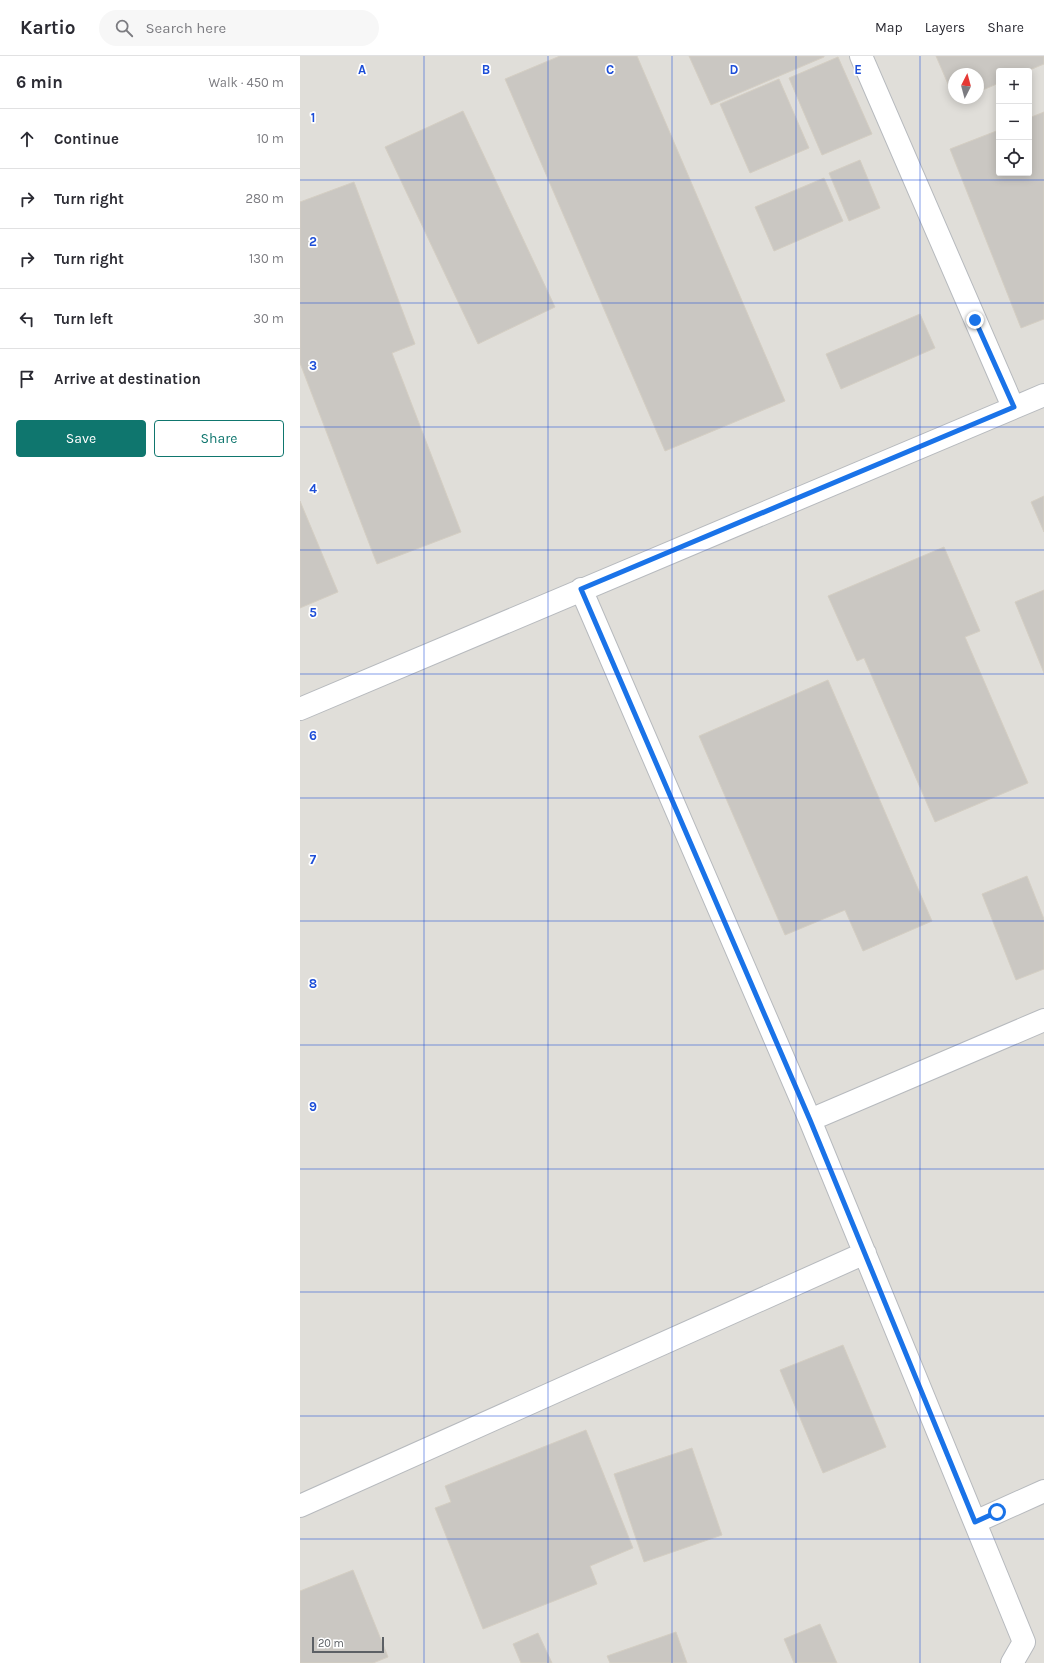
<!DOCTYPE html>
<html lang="en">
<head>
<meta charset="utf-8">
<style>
  body { margin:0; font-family:Karla,sans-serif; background:#f7f7f7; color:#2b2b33 }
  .controls { position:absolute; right:12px; top:12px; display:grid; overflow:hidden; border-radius:4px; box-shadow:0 2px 10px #0003 }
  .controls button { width:36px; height:36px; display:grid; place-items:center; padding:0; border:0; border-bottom:1px solid #e1e1e2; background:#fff; color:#2b2b33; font:20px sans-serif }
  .compass { position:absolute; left:648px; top:12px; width:36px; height:36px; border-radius:50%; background:#fff; box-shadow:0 2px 10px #0003; rotate:6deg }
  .scale { position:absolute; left:12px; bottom:10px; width:72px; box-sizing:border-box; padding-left:4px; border:2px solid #5c6065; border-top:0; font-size:11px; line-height:14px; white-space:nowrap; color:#5c6065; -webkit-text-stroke:3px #fff; paint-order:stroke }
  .stop { position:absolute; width:12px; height:12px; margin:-9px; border:3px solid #1a73e8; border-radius:50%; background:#fff }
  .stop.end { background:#1a73e8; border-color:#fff; box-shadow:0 1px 4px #0008 }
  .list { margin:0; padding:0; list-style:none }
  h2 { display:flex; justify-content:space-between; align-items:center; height:52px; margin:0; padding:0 16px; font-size:17px }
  h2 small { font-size:13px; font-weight:400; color:#7c7c81 }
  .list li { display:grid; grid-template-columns:26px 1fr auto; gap:12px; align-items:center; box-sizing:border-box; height:60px; padding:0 16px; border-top:1px solid #e1e1e2 }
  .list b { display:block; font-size:15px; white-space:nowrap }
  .list em { font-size:13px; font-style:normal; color:#7c7c81 }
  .actions { display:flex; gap:8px; padding:12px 16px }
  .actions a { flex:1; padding:9px 0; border:1px solid #0f766e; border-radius:4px; text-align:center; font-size:14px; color:#0f766e }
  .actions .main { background:#0f766e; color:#fff }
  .icon { flex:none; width:22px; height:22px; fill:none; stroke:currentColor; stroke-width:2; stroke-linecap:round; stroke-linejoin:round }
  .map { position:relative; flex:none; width:744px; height:1607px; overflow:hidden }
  header { display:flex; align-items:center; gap:24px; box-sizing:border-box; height:56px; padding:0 20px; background:#fff; border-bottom:1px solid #e1e1e2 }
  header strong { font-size:19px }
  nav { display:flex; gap:22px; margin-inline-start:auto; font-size:14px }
  .search { width:280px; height:36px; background:#f7f7f7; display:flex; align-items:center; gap:10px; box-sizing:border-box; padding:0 14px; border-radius:22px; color:#7c7c81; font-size:15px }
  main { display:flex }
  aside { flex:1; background:#fff }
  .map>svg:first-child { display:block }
  .industrial { fill:#e0ded9; fill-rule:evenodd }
  .building { fill:#cac7c2; stroke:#d4cec3 }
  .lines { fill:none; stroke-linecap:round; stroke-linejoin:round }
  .minor-casing { stroke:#b7babe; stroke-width:24 }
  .minor { stroke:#fff; stroke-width:22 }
  .route { stroke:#1a73e8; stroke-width:5 }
  .grid { fill:none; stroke:#1d4ed8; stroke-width:1; stroke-opacity:0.55 }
  .grid-label { font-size:13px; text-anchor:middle; font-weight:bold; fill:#1d4ed8; stroke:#fff; stroke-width:3.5; stroke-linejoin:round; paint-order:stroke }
</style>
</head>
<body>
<header>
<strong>Kartio</strong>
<div class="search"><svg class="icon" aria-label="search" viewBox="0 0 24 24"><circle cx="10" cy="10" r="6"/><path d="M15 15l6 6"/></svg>Search here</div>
<nav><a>Map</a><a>Layers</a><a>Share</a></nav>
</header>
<main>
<aside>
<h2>6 min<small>Walk · 450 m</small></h2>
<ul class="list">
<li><svg class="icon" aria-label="ahead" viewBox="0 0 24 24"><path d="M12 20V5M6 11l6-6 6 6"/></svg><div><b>Continue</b></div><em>10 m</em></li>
<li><svg class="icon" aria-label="right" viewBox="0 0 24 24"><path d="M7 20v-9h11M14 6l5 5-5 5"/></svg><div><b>Turn right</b></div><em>280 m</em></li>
<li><svg class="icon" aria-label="right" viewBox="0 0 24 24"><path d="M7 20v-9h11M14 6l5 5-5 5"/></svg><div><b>Turn right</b></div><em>130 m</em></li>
<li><svg class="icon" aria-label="left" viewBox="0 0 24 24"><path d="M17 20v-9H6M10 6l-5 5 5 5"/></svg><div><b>Turn left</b></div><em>30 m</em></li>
<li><svg class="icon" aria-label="arrive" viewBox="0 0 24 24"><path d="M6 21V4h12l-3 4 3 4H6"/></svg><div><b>Arrive at destination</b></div></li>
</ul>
<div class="actions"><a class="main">Save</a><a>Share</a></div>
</aside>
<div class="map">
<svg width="744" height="1607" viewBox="0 0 744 1607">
  <rect width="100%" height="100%" fill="#efede5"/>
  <path class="industrial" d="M0,0H744V1607H0ZM699,15H729V117H699ZM654,18H678V42H654Z"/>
  <path class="building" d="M260,0H337L485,345L365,395L205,23Z
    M389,0H524V1L411,49Z
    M636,0H744V8L727,15H699V27L678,36V18H654V42Z
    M538,1L572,78L522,99L489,22Z
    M479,23L509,92L450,117L420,48Z
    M163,55L255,251L178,288L85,91Z
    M744,56V263L721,272L650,93L699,74V117H729V62Z
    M560,104L580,152L549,165L529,117Z
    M524,122L543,165L474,195L455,151Z
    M54,126L115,288L92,297L161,476L77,508L0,307V146Z
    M620,258L635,292L541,333L526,298Z
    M744,440V476L731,446Z
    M0,445L38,536L0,552Z
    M644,491L680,575L665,581L728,727L635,766L564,602L557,605L528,540Z
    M744,534V617L715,546Z
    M528,624L632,865L563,895L545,854L485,879L399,680Z
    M727,820L744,863V913L716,924L682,838Z
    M543,1289L586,1391L523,1417L480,1314Z
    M286,1374L333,1492L290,1510L297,1528L183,1573L135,1452L151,1446L145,1430Z
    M392,1392L422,1479L344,1506L314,1418Z
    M53,1514L88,1601L73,1607H0V1535Z
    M520,1568L537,1607H494L484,1583Z
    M376,1576L387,1607H310L307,1600Z
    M238,1577L252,1607H221L213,1588Z"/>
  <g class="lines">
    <g class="minor-casing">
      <path id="minor" d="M561,0L713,351
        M281,533L510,1064L724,1586L712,1607
        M0,653L744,339
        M510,1064L744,964
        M0,1450L565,1197
        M675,1466L744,1435"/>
    </g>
    <use href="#minor" class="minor"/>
  </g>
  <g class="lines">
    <path class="route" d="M675,264L714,351L281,533L510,1064L675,1466L697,1456"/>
  </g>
  <path class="grid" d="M124,0V1607M248,0V1607M372,0V1607M496,0V1607M620,0V1607M0,124H744M0,247H744M0,371H744M0,494H744M0,618H744M0,742H744M0,865H744M0,989H744M0,1113H744M0,1236H744M0,1360H744M0,1483H744"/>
  <g class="grid-label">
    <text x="62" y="18">A</text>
    <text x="186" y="18">B</text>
    <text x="310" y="18">C</text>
    <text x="434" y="18">D</text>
    <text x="558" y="18">E</text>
    <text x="13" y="66">1</text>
    <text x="13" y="190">2</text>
    <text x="13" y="314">3</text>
    <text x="13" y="437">4</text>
    <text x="13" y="561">5</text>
    <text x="13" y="684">6</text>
    <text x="13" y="808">7</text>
    <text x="13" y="932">8</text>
    <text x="13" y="1055">9</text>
  </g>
</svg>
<div class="controls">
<button>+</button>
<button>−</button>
<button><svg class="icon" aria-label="locate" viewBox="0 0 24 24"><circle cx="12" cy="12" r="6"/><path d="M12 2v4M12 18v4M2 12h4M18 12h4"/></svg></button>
</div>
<svg class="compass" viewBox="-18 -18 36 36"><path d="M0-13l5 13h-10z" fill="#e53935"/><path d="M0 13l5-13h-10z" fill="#7c7c81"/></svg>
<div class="scale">20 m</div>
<div class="stop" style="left:697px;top:1456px"></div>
<div class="stop end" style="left:675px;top:264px"></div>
</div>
</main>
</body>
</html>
